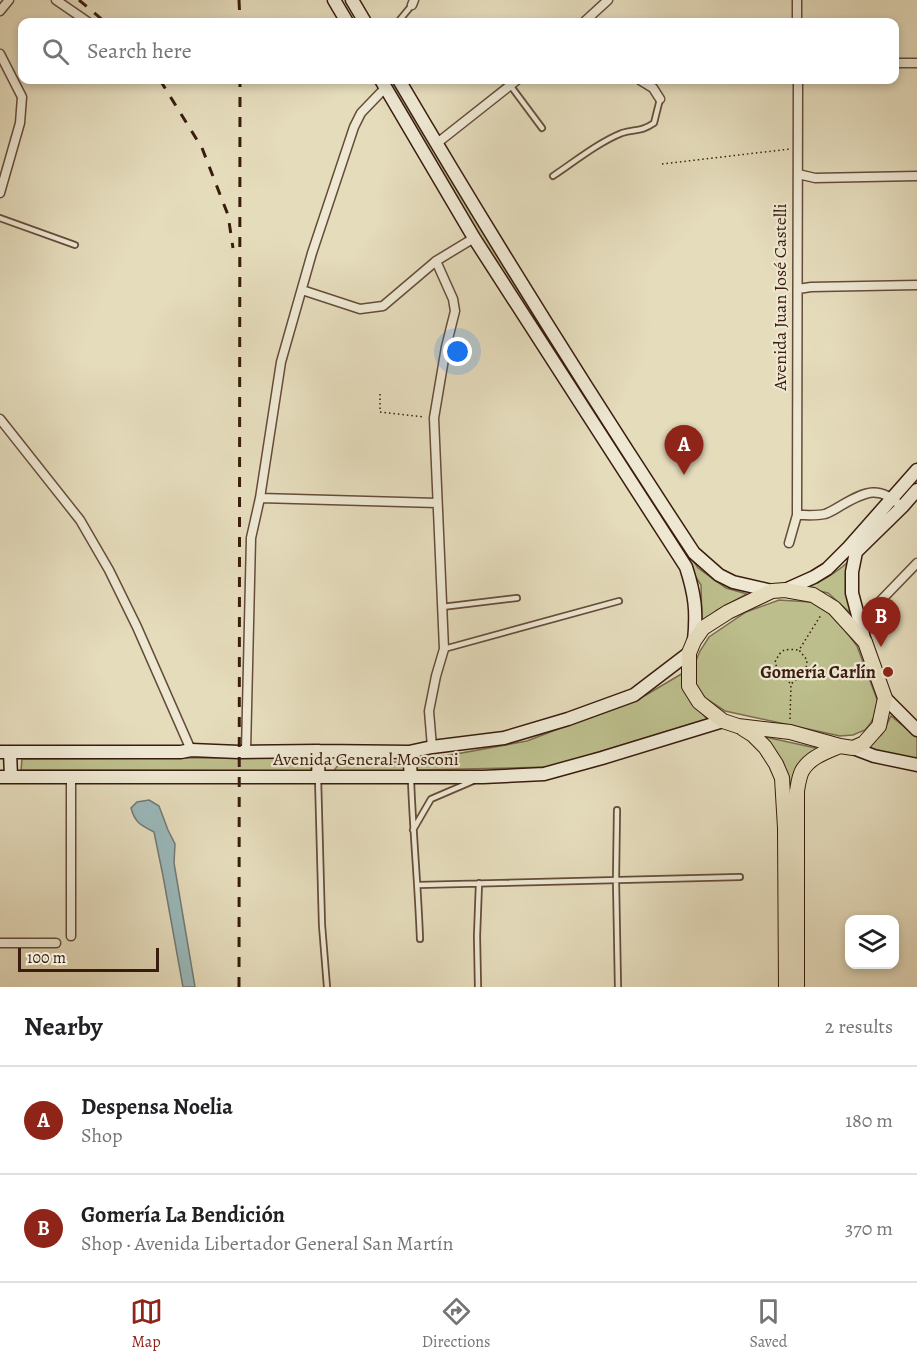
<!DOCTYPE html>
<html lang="en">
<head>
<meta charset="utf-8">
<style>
  body { margin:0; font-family:Alegreya,serif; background:#f2f2f2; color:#202124 }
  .controls { position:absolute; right:18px; bottom:18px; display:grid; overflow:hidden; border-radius:12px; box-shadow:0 3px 9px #0003 }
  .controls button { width:54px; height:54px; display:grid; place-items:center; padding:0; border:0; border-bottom:2px solid #e0e0e0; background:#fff; color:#202124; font:30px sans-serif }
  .scale { position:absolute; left:18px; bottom:15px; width:141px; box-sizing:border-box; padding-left:6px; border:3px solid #3a1c0f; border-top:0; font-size:16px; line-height:21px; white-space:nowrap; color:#3a1c0f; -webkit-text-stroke:4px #eee8d3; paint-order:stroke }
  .you { position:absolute; left:458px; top:352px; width:21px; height:21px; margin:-15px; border:4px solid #fff; border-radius:50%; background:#1a73e8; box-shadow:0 0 0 9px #1a73e833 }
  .badge { display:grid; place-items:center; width:39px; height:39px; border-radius:50%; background:#8f2418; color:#fff; font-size:20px; font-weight:700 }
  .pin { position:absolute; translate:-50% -50px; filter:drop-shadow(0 2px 3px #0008) }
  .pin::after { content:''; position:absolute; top:32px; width:21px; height:18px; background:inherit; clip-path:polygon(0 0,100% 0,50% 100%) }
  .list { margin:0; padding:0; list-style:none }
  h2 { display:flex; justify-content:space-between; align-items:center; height:78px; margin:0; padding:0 24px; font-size:26px }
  h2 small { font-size:20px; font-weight:400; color:#757577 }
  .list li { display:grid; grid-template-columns:39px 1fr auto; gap:18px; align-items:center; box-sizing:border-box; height:108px; padding:0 24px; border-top:2px solid #e0e0e0 }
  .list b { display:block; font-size:22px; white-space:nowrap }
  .list p { margin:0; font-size:20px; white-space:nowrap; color:#757577 }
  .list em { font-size:20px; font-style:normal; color:#757577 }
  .icon { flex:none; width:33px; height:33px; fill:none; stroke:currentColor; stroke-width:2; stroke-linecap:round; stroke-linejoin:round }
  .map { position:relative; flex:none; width:917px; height:987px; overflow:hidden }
  .search { position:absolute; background:#fff; box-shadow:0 3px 9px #0003; left:18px; right:18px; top:18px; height:66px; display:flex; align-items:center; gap:15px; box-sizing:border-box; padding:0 21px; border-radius:12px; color:#757577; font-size:22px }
  .sheet { height:294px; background:#fff }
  nav { display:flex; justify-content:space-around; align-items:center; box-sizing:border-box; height:84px; border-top:2px solid #e0e0e0; background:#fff; font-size:16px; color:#757577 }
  nav a { display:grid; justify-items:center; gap:3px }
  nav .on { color:#8f2418 }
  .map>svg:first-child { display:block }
  .green { fill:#bcbe8c; stroke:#7b6d4e; stroke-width:1.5 }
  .water { fill:#9ab9bb; stroke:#747a76; stroke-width:1.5 }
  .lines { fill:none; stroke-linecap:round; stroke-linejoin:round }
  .lane-casing { stroke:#654c3a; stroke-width:8 }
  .street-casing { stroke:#654c3a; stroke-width:11 }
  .secondary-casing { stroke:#3a1c0f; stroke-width:15 }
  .primary-casing { stroke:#3a1c0f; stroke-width:16 }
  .path { stroke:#3a1c0f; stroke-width:1.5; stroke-dasharray:1.5 3; stroke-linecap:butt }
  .lane { stroke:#eee8d3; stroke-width:4.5 }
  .street { stroke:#eee8d3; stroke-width:8 }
  .secondary { stroke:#eee8d3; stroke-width:12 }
  .primary { stroke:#e5dcbc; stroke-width:14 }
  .rail { stroke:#3a1c0f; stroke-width:3; stroke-dasharray:10 10; stroke-linecap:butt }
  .poi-dot { fill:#8f2418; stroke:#eee8d3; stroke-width:2 }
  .labels { text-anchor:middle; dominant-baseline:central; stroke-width:4.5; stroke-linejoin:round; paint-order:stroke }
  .street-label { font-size:18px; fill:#3a1c0f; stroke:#eee8d3 }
  .poi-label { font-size:18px; font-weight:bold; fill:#3a1c0f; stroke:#eee8d3; text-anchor:end }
</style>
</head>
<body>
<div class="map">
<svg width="917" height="987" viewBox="0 0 917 987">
  <rect width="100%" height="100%" fill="#e5dcbc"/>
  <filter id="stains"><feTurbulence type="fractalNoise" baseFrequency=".00333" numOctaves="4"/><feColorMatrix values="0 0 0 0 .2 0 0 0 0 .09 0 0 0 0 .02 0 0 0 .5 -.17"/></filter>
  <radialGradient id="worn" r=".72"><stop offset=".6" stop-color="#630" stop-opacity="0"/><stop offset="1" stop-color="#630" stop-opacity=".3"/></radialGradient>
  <path class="green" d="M385,80H393L521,294L698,568L726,588L747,594L717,610L702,623L701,585L515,300Z
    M850,560L846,589L856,618L828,593L802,587C823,580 833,576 850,560Z
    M779,600L811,602L835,617L857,646L878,702L875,715L870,724L865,730L853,735L840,736L725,711L705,698L695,684V663L700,651L709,637L746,612Z
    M683,673L689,699L707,719L550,767L417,770L418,761L527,741L646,695Z
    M891,716L917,737V759L864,750L882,734Z
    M761,736L820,749L800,765L793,870L787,788Z
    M311,757V771L21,770L22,759Z
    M399,762L406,770L405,773H332L339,764Z"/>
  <path class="water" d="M149,800L159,806L168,830L175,844L174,863L195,987H183L163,876L154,832C141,825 135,823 131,808L137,802Z"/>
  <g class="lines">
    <g class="lane-casing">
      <path id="lane" d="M398,22L412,5
        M503,80L510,85L542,128
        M553,176C574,162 599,142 622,133C635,129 641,132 654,123L660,99
        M0,218L75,245
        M442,607L517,598
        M444,649L619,601
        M318,777L322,925L327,987
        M411,780C413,833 418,885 420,939
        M617,810L616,880L618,987
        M413,830L431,799L473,781
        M418,885L740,877
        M478,987L477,936L479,883"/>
    </g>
    <g class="street-casing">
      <path id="street" d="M56,0L88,22
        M797,0V22
        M412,5L414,0
        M0,11L9,0
        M584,22L608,0
        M0,54L22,97L20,123L0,193
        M894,63H917
        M640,80L653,88L660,99
        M436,144L517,80
        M798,174L815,178L917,176
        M798,289L811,287L917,285
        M302,290L360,309L383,306L436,261L474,238
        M0,419L80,520L109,570L137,627L191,750
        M260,498L437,503
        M797,515C806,515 816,516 825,514C831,512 837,508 842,505C866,491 880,485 902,507
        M789,543L797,515L798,80
        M860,622L917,563
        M432,747L429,711L436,676L444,649L434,418L446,347L455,311L453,299L436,261
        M246,751L251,538L260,498L281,362L312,253L354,127L361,113L386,87
        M71,936V777
        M0,943H56"/>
    </g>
    <g class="secondary-casing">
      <path id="secondary" d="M334,0L347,22
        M352,0L365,22
        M381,80L474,238L686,567C695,595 697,611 694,641
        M399,80C493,240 592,398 694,553L719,575L733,582L772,591
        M785,590L814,577L827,569L849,547L917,470
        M865,642L852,593V572L856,552L902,507L917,490
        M885,698L917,730
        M853,748L874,756L917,765
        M0,752H181L191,750L239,752L319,751L409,752L432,747L504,738L568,719L634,695L689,653
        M10,752L11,777
        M409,752L411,777
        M0,777H483L544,774L602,758L723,721
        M318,777L319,751"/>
    </g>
    <g class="primary-casing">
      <path id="primary" d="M785,590L813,595L834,608L865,642L885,698L879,726L864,743L853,748L840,746L790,732L738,726L723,721L699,702L689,686V653L694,641L703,628L728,612L772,591Z
        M742,728L753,735L765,747L776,764L782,778L785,828L786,987
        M797,987V791C798,785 799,777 802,771C810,757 826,752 840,746"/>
    </g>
    <path class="path" d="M662,164L790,149
      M380,394V412L424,417
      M790,683L779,674L775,662C782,648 784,649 799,650
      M790,719L791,684L806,671L807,660L799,650L821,615"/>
    <use href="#lane" class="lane"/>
    <use href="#street" class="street"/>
    <use href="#secondary" class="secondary"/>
    <use href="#primary" class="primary"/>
    <path class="rail" d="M79,0L105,22
      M239,0L240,22
      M160,80L202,148L228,215L233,248
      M239,987L240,80"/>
  </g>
  <circle class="poi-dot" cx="888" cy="672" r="6"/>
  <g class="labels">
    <g class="street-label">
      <text transform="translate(780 297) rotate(-90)">Avenida Juan José Castelli</text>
      <text x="366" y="759">Avenida General Mosconi</text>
    </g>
    <g class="poi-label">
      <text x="876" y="672">Gomería Carlín</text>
    </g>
  </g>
  <rect width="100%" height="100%" filter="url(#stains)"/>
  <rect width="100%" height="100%" fill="url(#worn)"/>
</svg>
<div class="controls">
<button><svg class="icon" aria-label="layers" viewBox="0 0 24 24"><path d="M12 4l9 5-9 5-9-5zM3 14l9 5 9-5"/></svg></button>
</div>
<div class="scale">100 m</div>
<div class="you"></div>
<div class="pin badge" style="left:684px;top:475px">A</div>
<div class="pin badge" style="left:881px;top:647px">B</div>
<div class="search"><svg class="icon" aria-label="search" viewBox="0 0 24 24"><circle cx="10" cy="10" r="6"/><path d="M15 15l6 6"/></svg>Search here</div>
</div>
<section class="sheet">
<h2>Nearby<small>2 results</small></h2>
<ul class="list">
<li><span class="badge">A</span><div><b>Despensa Noelia</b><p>Shop</p></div><em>180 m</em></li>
<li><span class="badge">B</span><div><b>Gomería La Bendición</b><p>Shop · Avenida Libertador General San Martín</p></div><em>370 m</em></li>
</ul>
</section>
<nav>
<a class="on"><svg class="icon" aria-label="map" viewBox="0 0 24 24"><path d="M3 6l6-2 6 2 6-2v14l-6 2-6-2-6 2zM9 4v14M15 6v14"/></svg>Map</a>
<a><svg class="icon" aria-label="directions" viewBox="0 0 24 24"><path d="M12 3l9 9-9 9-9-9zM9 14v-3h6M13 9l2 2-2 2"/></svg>Directions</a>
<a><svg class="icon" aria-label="saved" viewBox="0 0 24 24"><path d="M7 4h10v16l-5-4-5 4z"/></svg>Saved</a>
</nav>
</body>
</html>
